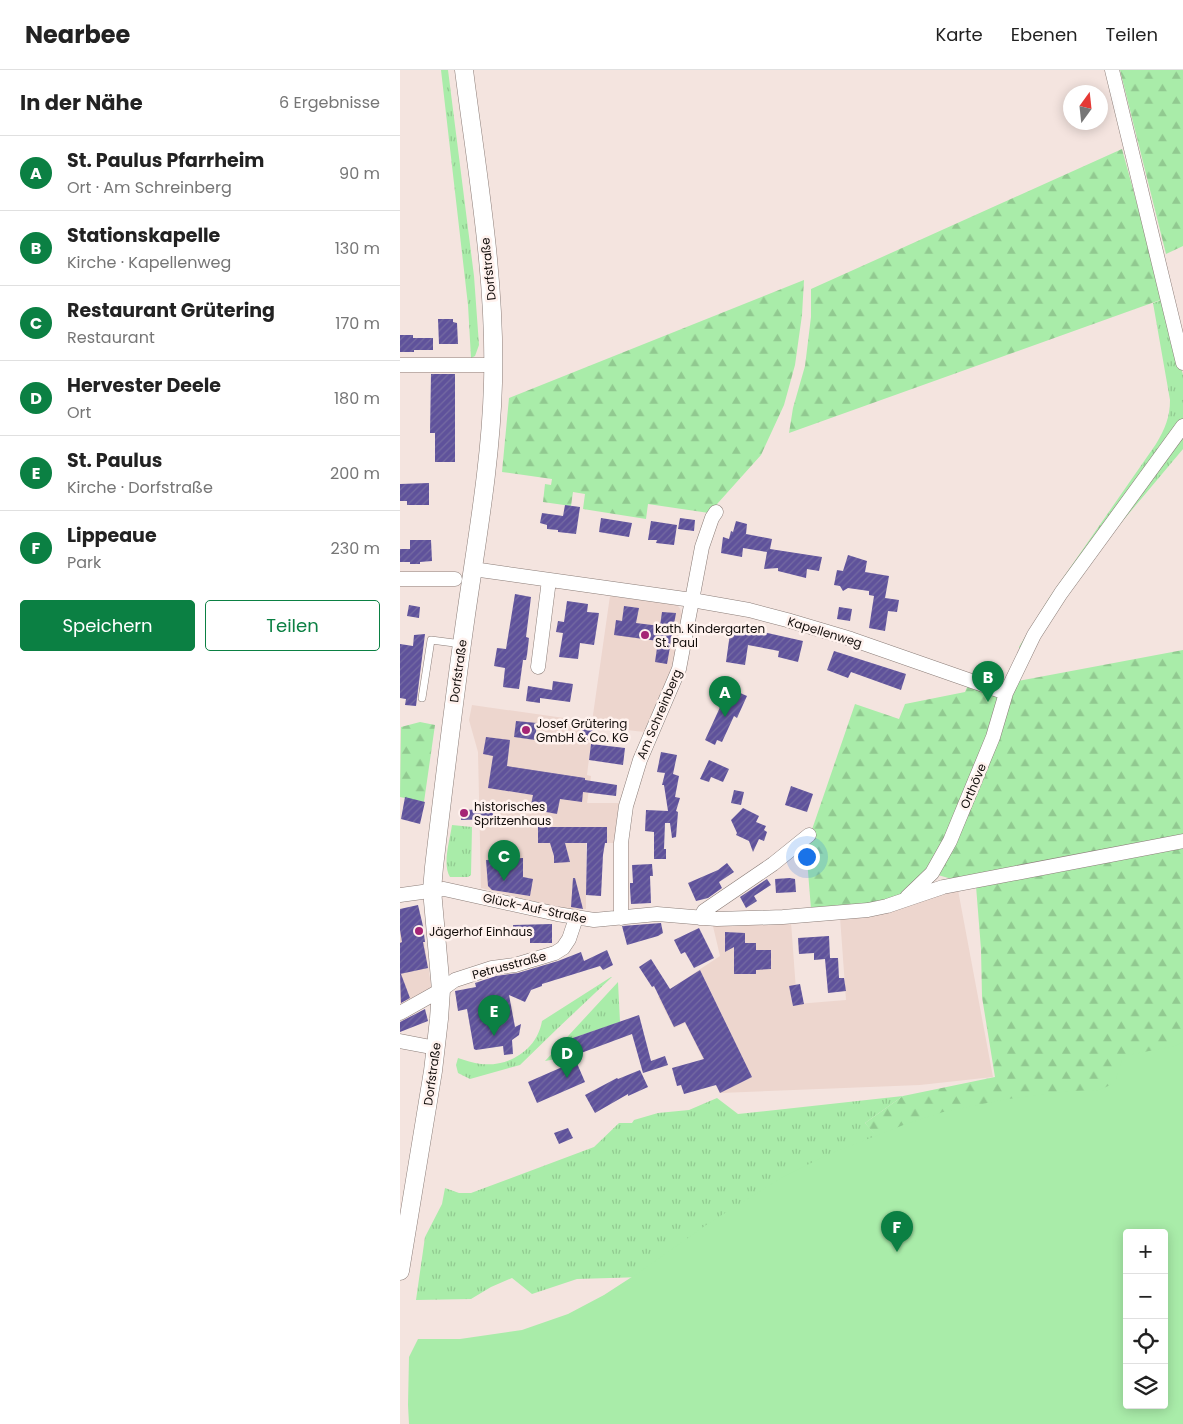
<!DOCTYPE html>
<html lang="de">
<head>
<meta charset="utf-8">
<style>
  body { margin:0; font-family:Poppins,sans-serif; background:#f6f6f6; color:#222 }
  .controls { position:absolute; right:15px; bottom:15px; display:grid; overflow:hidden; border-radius:5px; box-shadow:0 2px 12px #0003 }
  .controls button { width:45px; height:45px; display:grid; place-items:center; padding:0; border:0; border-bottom:1px solid #e0e0e0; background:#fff; color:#222; font:25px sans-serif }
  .compass { position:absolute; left:663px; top:15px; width:45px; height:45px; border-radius:50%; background:#fff; box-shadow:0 2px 12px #0003; rotate:15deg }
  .you { position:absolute; left:406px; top:786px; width:18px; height:18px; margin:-12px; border:4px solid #fff; border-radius:50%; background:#1a73e8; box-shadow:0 0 0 8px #1a73e833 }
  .badge { display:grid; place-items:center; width:32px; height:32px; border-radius:50%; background:#0b8043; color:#fff; font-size:16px; font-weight:700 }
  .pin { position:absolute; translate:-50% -41px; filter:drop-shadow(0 1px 2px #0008) }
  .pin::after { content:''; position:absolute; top:26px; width:18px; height:15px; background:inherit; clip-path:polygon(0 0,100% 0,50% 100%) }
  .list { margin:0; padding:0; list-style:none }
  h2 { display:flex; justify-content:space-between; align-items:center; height:65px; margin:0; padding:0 20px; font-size:21px }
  h2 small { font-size:16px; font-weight:400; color:#767676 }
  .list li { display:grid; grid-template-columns:32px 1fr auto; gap:15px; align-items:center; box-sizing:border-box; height:75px; padding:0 20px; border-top:1px solid #e0e0e0 }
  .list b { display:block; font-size:19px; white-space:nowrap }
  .list p { margin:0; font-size:16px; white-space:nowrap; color:#767676 }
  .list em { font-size:16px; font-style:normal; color:#767676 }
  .actions { display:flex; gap:10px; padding:15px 20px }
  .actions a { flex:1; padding:11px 0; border:1px solid #0b8043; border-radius:5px; text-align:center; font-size:18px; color:#0b8043 }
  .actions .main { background:#0b8043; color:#fff }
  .icon { flex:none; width:28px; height:28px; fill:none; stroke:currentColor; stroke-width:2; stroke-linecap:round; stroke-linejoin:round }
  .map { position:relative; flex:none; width:783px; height:1354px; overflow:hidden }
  header { display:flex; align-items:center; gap:30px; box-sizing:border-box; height:70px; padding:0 25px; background:#fff; border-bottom:1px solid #e0e0e0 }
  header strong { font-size:24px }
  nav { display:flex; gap:28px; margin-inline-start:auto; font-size:18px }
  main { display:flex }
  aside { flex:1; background:#fff }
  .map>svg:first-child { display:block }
  .built { fill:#edd6ce }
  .grass { fill:url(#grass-tufts) }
  .forest { fill:url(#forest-firs) }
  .park { fill:#a9eca9; fill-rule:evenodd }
  .building { fill:url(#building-hatch) }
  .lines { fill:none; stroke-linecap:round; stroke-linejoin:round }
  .service-casing { stroke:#8b7d78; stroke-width:8 }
  .minor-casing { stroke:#8b7d78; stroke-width:15 }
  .tertiary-casing { stroke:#8b7d78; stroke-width:19 }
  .service { stroke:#fff; stroke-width:7 }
  .minor { stroke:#fff; stroke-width:14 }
  .tertiary { stroke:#fff; stroke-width:18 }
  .poi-dot { fill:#a52575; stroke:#fff2ee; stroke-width:2 }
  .labels { text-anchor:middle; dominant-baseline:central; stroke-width:5; stroke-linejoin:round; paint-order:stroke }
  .street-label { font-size:12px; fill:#130e0c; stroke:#fff2ee }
  .poi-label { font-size:12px; fill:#130e0c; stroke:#fff2ee; text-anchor:start }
</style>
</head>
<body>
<header>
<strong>Nearbee</strong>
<nav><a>Karte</a><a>Ebenen</a><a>Teilen</a></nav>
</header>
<main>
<aside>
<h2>In der Nähe<small>6 Ergebnisse</small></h2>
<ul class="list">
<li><span class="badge">A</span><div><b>St. Paulus Pfarrheim</b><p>Ort · Am Schreinberg</p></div><em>90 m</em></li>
<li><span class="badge">B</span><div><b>Stationskapelle</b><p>Kirche · Kapellenweg</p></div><em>130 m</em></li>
<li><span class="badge">C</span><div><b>Restaurant Grütering</b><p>Restaurant</p></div><em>170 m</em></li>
<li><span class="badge">D</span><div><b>Hervester Deele</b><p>Ort</p></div><em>180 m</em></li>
<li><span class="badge">E</span><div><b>St. Paulus</b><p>Kirche · Dorfstraße</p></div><em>200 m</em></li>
<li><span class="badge">F</span><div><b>Lippeaue</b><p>Park</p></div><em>230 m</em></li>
</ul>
<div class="actions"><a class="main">Speichern</a><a>Teilen</a></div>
</aside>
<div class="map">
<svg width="783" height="1354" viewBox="0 0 783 1354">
  <defs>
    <pattern id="grass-tufts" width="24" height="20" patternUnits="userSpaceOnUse" patternTransform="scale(1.25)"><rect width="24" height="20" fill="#a9eca9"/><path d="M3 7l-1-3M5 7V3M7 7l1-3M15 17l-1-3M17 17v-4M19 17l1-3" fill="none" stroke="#91c990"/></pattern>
    <pattern id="forest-firs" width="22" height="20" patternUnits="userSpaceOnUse" patternTransform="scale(1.25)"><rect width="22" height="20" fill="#a9eca9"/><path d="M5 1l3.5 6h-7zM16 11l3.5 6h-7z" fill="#91c990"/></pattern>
    <pattern id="building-hatch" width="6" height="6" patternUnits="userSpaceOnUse" patternTransform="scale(1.25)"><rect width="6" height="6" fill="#5f529b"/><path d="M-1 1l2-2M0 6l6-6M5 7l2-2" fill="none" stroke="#756ba2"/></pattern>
  </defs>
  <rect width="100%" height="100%" fill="#f4e4df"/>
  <path class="built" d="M210,526L276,535L279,537L282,543L273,596L244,662L193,656L187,705L191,706L187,733H219L214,773H186V839H164L81,818L78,682L69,650L72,635L192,652Z
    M558,820L593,1007L520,1015L320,1023L285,953L274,958L258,927L320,886L312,852H391L397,934L446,930L440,847Z
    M0,839H19L32,921L2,938L0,931Z"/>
  <path class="grass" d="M41,0H48L74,206L79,275L75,286L71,288L68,235Z
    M764,229L783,305V350L621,582L619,577L649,528L756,374C765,359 770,347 770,330L753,233Z
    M783,363V379L705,472Z
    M52,755L72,757L71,805L68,807H50C42,794 50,770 52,755Z
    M211,907H212L158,958L120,995L70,1009L58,1003L56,995L58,988C65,990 73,993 81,994C109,997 137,980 142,951Z
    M218,912L220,952L167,970L172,986L145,991Z
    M503,1026L465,1053L492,1083L243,1207L177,1209L132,1224L112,1208L91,1217L71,1229L16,1230L25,1167L42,1134L45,1118L59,1123H71L194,1077L219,1053H232L234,1050L258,1043L289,1040L317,1028L338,1044Z"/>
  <path class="forest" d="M720,0H783V176L766,184Z
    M722,79L763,229L389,363L393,338L405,296L411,247V219Z
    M404,210L402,245L395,295L384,335L361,385L309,443L248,434L246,449L183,439L185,424L173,422L171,436L143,432L145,414L151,415L152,409L102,402L109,328Z
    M783,580V995L491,1084L465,1053L503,1026L595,1007L582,927L581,879L576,816L538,805L618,611Z
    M568,615L599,628L589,665L547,769L527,801L502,824L475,834L411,839L406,777L455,634L499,649L505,634L565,622Z
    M20,652L35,655L24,732L0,727L1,657Z"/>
  <path class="park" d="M783,972V1354H9L8,1335L9,1287L18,1269H60L122,1260L168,1244L204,1225L241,1201L309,1153L381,1108L427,1085L506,1054L543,1042L607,1029L672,1021L699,1020L715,1013L723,986L775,976ZM727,1163H764V1335H727Z"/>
  <path class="building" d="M38,249H53V252L57,253L58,274H39Z
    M0,265H13V268H33V280H14V282H0Z
    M31,304H55V392H35V363H30Z
    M29,413V435H7V431H0V414Z
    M165,435L180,437L176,464L158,462V460L147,459V455L140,453L142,443L163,446Z
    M201,448L232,453L229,467L199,462Z
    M280,448L295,450L294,461L278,459Z
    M251,451L277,455L274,475L256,473L257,470H248Z
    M336,451L347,454L346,464L372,469L370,479L422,487L419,501L407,499L406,508L378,501V498L364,499L367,482L343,478L342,487L321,483L323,467L329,469L331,461L333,462Z
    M10,470H31L32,491L20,492V494H10V492H0V479H10Z
    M448,485L467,491L465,502L489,506L485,528L499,530L497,542L488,541L485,561L469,558L474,526L469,525V521L448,518L443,521L440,516L434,515L437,500L443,501Z
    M115,524L131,527L126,567L129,568L127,585L126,590H123L119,619L103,617L105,598L94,596L97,578L106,579Z
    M167,531L188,534L187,542L199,543L194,575L180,573L178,589L159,587L163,563L156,562L158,551L164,552Z
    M9,535L20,537L19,548L7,546Z
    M224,536L239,538L236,553L260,556L262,542L276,543L267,594L255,592L258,571L214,565L216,550L222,551Z
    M439,537L452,539L450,551L437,549Z
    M331,556L350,559L403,571L398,592L378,587L379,581L348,575L345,595L326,592Z
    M25,564L16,636L5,635L6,629L0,628V574L13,576L14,565Z
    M434,581L506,604L501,620L451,602L448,608L427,600Z
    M153,611L173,614L170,632L140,628V633L126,631L128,616L152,620Z
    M327,622L336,626L338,622L347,626L337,648L334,646L322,672L317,670L315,675L305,670Z
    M116,651L137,653L135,670L114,667Z
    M183,654L193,656L191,671L181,670Z
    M86,667L110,670L107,696L185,708V710L217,715L216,726L183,722L182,732L160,729L157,744L130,739L133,725L88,718L93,686L83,684Z
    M191,674L225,678L223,695L189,690Z
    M261,682L277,685L273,704L279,706L275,727L280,728L276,741L278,742L276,767L272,768L270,753H265L264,779H266V789H254V762L245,761L246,740L268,741L264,715H262L265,703L257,702Z
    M309,690L329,699L323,712L311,707L309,712L300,709Z
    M391,716L413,724L407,742L385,735Z
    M334,720L344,722L341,735L331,733Z
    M5,727L25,732L20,754L1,749Z
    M343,738L359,746L356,752L366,756L364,760L367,762L364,771L359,769L353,782L349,771L336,765L337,763L331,750Z
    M93,739V749L61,750V740Z
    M138,757H207V773H205L203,785L201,826L186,825L187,773H165L170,792L154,793V786L150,773H138Z
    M123,788V807L133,809L130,826L92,820L88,816L86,790Z
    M327,793L334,802L319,812L322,818L308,828L296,831L288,813L318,800Z
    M252,794L253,806H250L251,833L231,834L230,818V813H233L232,795Z
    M173,808H175L183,839L171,837Z
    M390,808L395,809L396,822L376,823L375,809Z
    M367,809L371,815L354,826L357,831L346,838L340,827Z
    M18,835L23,856L25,872H23L28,898L0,904V873L2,872L0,860V839Z
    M261,853L263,863L258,866L227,875L222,856Z
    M152,854V873H130V866H114L113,855Z
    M299,858L314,888L294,898L285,882L281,884L274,870Z
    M325,862L345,863V873H356V880H371V899L356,900V904H334V877L325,882Z
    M429,866L430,888H438L439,908H444L446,921L428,923L425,889L414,890V883L399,884L398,868Z
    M207,880L213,895L203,900L200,896L142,914V916L131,920L125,932L109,925L115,957L121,954L119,965L112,970L113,984L104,985L103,976L76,980L74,979L67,939L58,941L55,921L76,917L75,913L96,906L118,903L158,891L181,882L184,891Z
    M251,889L270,919L300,900L352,1007L320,1023L316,1015L284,1024L281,1015L277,1016L272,998L304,989L285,952L274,957L254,916L252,917L239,897Z
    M0,904H1L10,928L1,933Z
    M400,914L404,934L393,936L389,916Z
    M25,939L28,951L0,962V952Z
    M239,945L251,991L265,986L268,995L243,1003L232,964L173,986L167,970Z
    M176,991L185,1012L137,1033L128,1012Z
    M240,1000L248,1017L228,1026V1024L195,1043L185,1025L217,1008L218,1009Z
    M168,1058L173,1068L159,1074L154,1063Z"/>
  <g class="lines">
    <g class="service-casing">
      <path id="service" d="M22,628L31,570L62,574"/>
    </g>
    <g class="minor-casing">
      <path id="minor" d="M712,0L783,293
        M0,295H93
        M73,499L292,530L349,540L387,550L451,569L606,623
        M0,509H55
        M138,597L149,510
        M0,825L44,819L157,844L194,850L257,844L317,849L383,847L468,840L487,836L543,817L783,771
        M507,827L532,803L550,771L593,667L606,623L634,565L661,523L783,356
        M221,848V773L226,736L240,690L279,599L302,477L312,448L316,442
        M300,848L304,841L373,794L409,765
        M0,943L41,920L55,910L92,898L115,895L155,883L163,878L169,869L176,848
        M0,971L36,978"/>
    </g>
    <g class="tertiary-casing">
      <path id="tertiary" d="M0,1201L33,1001L39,949L41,920L32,820L34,797C44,713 54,629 66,545C77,468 91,391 93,313C96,208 77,103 64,0"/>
    </g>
    <use href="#service" class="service"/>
    <use href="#minor" class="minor"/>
    <use href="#tertiary" class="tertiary"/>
  </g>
  <g class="poi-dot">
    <circle cx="245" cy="565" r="5"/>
    <circle cx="126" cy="660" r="5"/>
    <circle cx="64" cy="743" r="5"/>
    <circle cx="19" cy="861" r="5"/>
  </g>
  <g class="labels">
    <g class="street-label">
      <text transform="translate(88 199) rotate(-96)">Dorfstraße</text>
      <text transform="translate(425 562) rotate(17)">Kapellenweg</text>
      <text transform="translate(58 601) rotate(-82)">Dorfstraße</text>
      <text transform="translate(259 644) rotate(-67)">Am Schreinberg</text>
      <text transform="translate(573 716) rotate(-67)">Orthöve</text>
      <text transform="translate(135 838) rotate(12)">Glück-Auf-Straße</text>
      <text transform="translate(109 895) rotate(-15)">Petrusstraße</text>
      <text transform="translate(32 1004) rotate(-82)">Dorfstraße</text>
    </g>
    <g class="poi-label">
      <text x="255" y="558">kath. Kindergarten<tspan x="255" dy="14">St. Paul</tspan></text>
      <text x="136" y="653">Josef Grütering<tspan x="136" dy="14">GmbH &amp; Co. KG</tspan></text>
      <text x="74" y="736">historisches<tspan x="74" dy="14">Spritzenhaus</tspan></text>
      <text x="29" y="861">Jägerhof Einhaus</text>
    </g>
  </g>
</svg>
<div class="controls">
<button>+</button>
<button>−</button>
<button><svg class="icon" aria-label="locate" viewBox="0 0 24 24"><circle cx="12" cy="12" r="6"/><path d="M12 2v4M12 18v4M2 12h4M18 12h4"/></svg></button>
<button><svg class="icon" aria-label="layers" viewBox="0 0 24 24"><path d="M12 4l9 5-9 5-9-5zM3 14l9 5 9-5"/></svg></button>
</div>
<svg class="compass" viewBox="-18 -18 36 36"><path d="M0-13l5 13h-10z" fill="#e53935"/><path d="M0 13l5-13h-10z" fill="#767676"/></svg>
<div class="you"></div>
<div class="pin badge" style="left:325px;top:647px">A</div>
<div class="pin badge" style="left:588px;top:632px">B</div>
<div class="pin badge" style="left:104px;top:811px">C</div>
<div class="pin badge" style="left:167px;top:1008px">D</div>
<div class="pin badge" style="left:94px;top:966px">E</div>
<div class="pin badge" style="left:497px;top:1182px">F</div>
</div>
</main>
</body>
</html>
